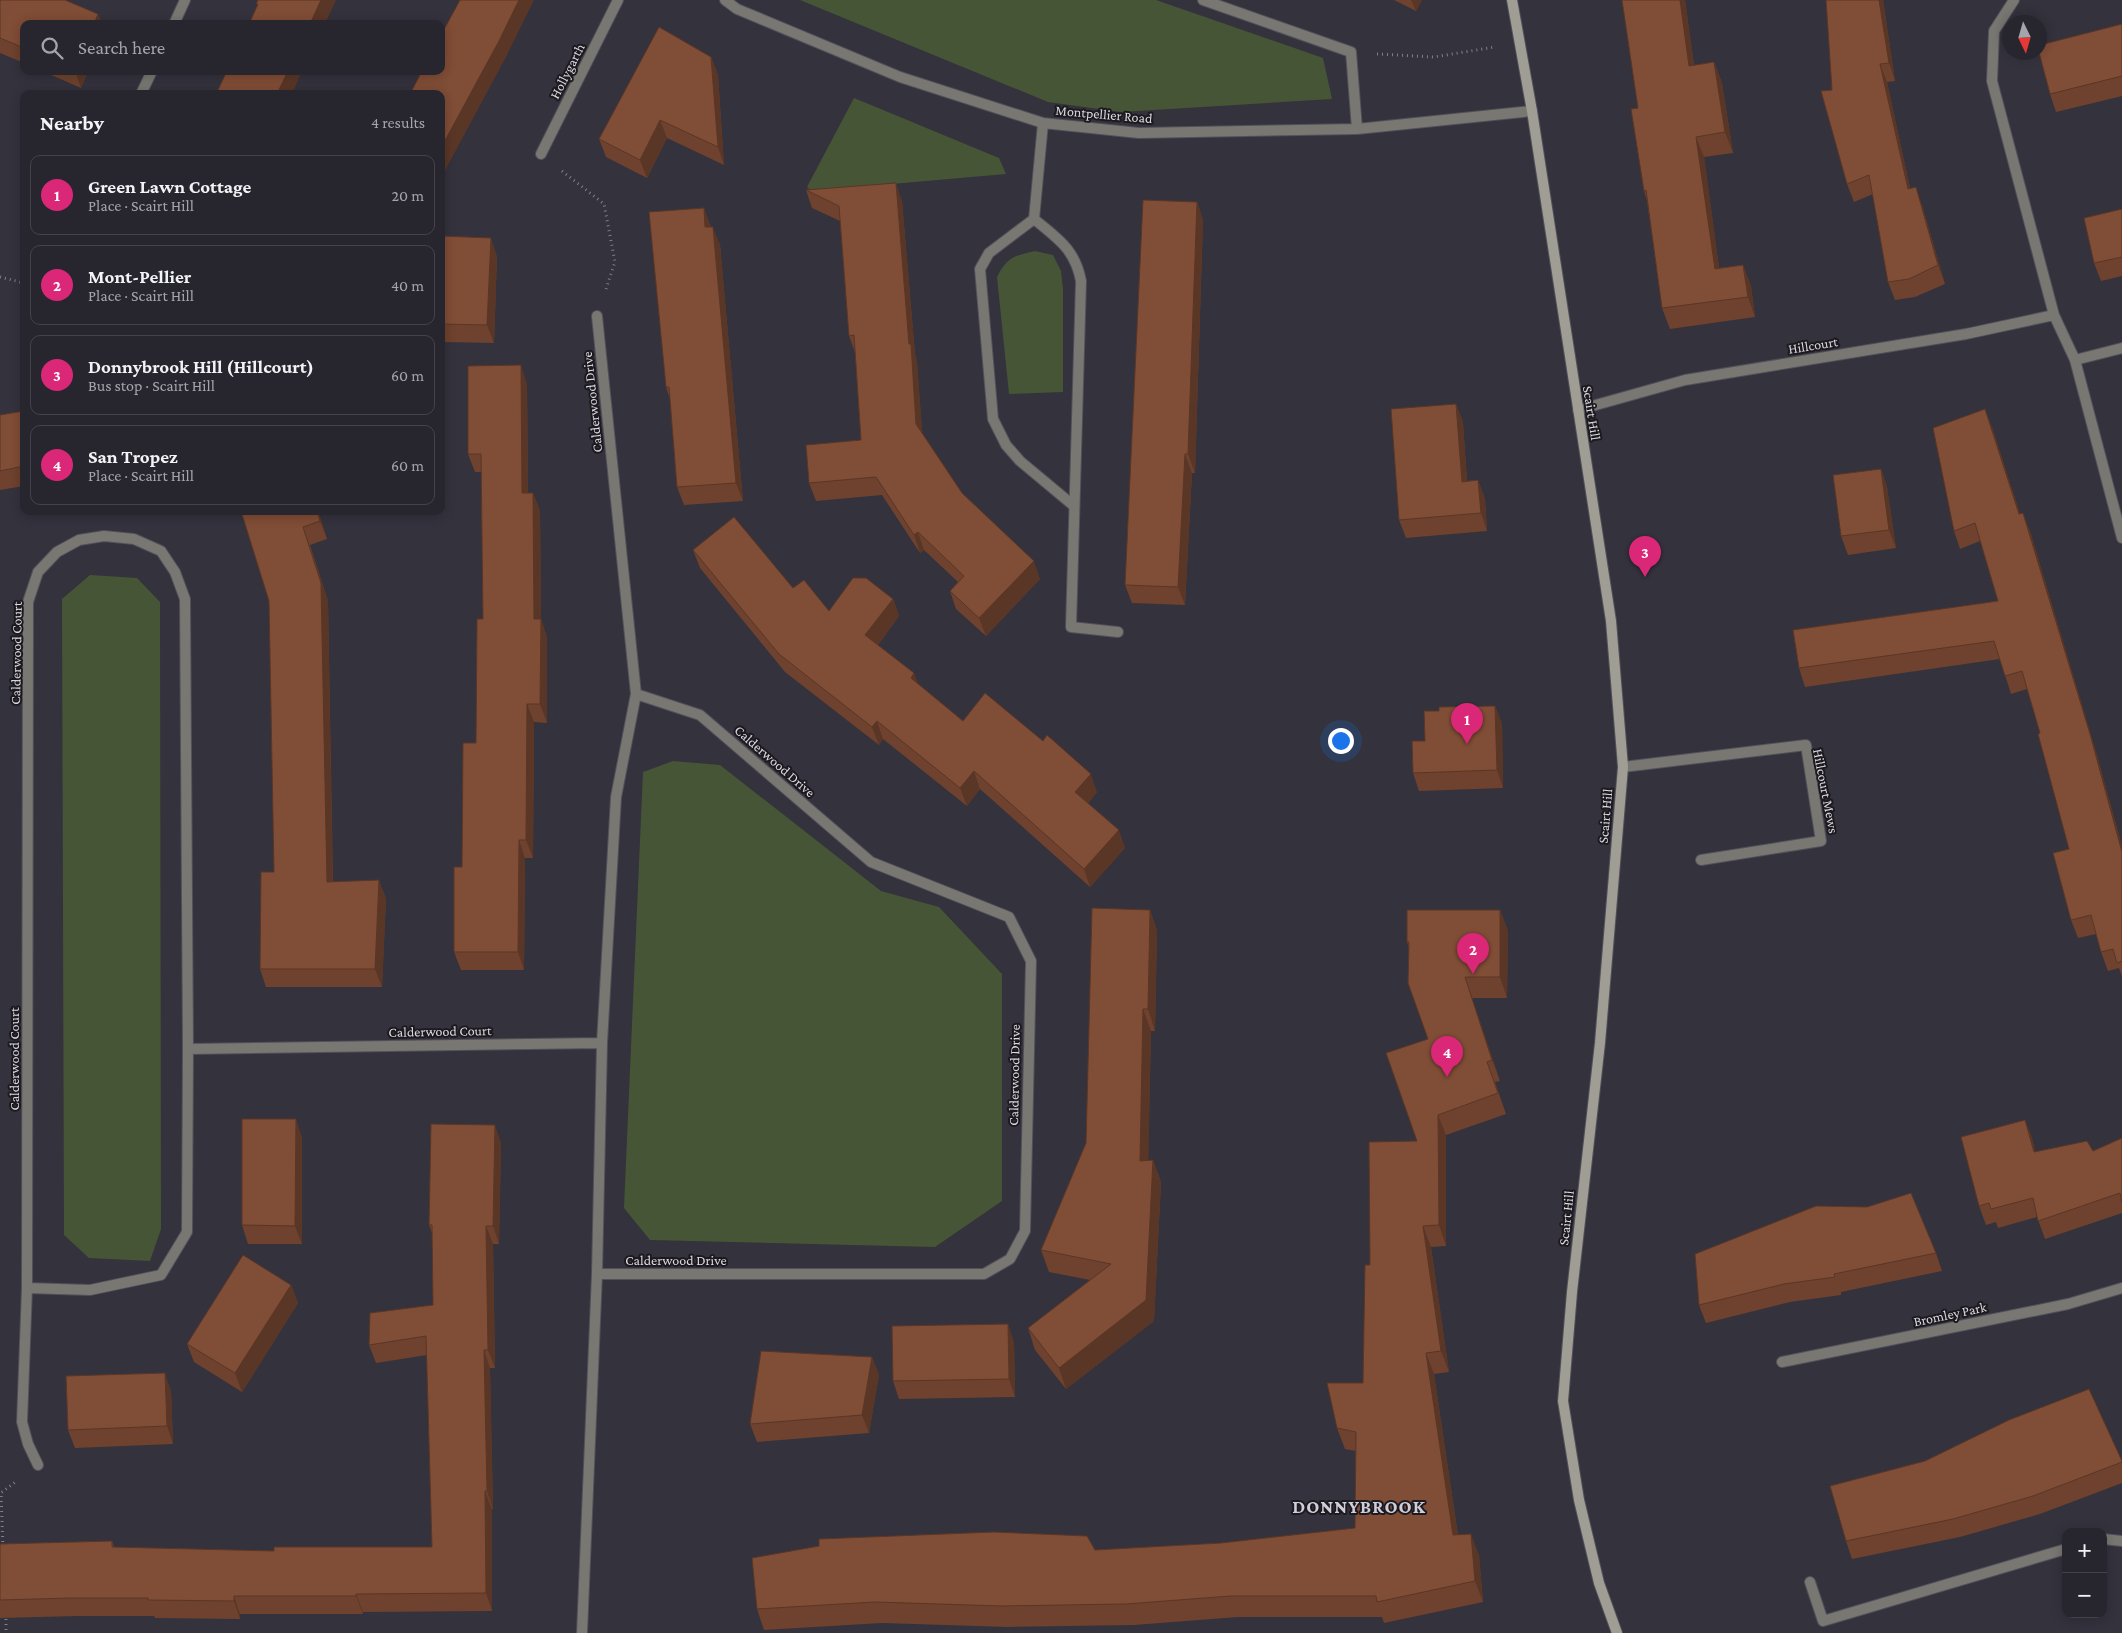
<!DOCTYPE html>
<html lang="en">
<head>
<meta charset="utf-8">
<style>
  body { margin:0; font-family:"Crimson Pro",serif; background:#33323a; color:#f1f3f6 }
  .controls { position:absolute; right:15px; bottom:15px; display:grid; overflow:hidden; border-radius:10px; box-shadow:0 2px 12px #0003 }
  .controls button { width:45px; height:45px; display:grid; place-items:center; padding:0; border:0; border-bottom:1px solid #43434a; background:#27262e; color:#f1f3f6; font:25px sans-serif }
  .compass { position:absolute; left:2002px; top:15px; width:45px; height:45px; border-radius:50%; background:#27262e; box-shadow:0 2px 12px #0003; rotate:175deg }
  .you { position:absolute; left:1340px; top:740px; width:18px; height:18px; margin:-12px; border:4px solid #fff; border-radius:50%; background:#1a73e8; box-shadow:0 0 0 8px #1a73e833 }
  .badge { display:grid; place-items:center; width:32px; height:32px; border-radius:50%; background:#db2777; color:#fff; font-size:16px; font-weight:700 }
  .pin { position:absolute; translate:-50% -41px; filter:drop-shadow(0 1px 2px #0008) }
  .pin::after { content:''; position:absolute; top:26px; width:18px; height:15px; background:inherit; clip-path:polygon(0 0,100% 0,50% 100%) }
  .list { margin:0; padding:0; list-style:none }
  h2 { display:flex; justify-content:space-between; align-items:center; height:65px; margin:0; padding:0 20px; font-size:21px }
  h2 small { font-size:16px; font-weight:400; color:#a4a5aa }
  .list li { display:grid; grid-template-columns:32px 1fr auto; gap:15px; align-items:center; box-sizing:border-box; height:80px; margin:0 10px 10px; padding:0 10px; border:1px solid #43434a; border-radius:10px }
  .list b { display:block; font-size:19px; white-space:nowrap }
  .list p { margin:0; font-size:16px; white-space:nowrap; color:#a4a5aa }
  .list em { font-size:16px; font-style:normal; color:#a4a5aa }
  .icon { flex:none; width:28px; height:28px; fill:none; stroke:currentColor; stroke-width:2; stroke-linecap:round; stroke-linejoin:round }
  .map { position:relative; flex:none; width:2122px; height:1633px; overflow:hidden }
  .search { position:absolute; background:#27262e; box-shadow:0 2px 12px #0003; left:20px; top:20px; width:425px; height:55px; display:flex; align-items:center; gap:12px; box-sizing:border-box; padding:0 18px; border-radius:10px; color:#a4a5aa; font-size:19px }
  .panel { position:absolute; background:#27262e; box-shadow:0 2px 12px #0003; left:20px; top:90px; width:425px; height:425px; border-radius:10px }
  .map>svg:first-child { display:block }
  .green { fill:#465536 }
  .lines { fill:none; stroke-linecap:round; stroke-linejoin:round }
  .street-casing { stroke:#52505a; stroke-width:12 }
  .secondary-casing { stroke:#52505a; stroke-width:12 }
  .path { stroke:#817f88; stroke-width:3; stroke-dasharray:1 4; stroke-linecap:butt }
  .street { stroke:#797771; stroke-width:10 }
  .secondary { stroke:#a09d94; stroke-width:10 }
  .wall { fill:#6e422e }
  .shaded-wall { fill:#5a3626 }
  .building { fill:#804d36; stroke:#5a3626 }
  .labels { text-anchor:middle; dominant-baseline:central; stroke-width:4; stroke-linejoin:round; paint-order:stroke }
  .street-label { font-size:14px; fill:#dbd9e0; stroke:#1c1a1f }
  .district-label { font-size:19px; font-weight:bold; letter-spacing:1px; fill:#d0cddb; stroke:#1c1a1f }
</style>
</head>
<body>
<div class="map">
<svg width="2122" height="1633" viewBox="0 0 2122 1633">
  <rect width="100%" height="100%" fill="#34323d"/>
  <path class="green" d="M800,0H1156L1323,58L1332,99L1121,112L1048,102Z
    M854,98L999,158L1006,174L812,191L807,187Z
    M1035,251L1053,255L1061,271L1063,289V392L1009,394L997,277C1007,257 1014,256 1035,251Z
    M90,575L137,578L160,602L161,1229L150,1261L89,1258L64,1235L62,599Z
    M673,761L720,765L881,891L939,907L1002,974V1201L935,1247L650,1240L624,1208L643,772Z"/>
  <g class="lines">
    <g class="street-casing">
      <path id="street" d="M725,0L737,9L900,77L1043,123L1139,133L1357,129L1532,111
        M1203,0L1351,52L1357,129
        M2014,0L1994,31L1992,81L2054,315
        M174,24L185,0
        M141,94L152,71
        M541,154L618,0
        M1034,219L1043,123
        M2075,360L2122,348
        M1578,410L1685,380L1966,334L2054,315L2075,360L2122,538
        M1074,506L1020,461L1006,445L993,419L980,269L989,253L1034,219C1058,239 1075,249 1081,281L1071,627L1118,632
        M1623,767L1806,745L1821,841L1701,860
        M597,1274H984L1010,1259L1025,1231L1031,961L1009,917L871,862L700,715L636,694
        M27,1288L90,1290L161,1275L187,1232L188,1049L602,1043
        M1782,1362L2068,1304L2122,1288
        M38,1465L28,1444L22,1422L27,1288L28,602L38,572L57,552L79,540L104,536L134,539L161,551L175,572L185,599L188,1049
        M2103,1539L2122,1541
        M1810,1582L1823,1621L2066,1549
        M582,1633L597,1274L602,1043L616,797L636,694L597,316"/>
    </g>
    <g class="secondary-casing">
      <path id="secondary" d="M1512,0L1532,111L1611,621L1623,767L1600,1043L1572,1292L1563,1401L1579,1500L1599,1583L1617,1633"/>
    </g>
    <path class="path" d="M1377,54L1434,57L1495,47
      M562,171L604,204L615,262L605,292
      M0,277L24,283
      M3,1547L1,1493L17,1481
      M6,1614V1633"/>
    <use href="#street" class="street"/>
    <use href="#secondary" class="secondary"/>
  </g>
  <path class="wall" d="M0,0L98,14L102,24H24V63L0,53Z
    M1394,0H1422L1416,11Z
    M1622,0H1685L1694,65L1714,62L1722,83L1733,153L1704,157L1719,268L1743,265L1751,286L1755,317L1670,329L1662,308L1647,201L1644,191L1638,108Z
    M1883,0L1895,81L1887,82L1910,188L1922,205L1945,284L1915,297L1895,300L1888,282L1873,194L1854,202L1847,184L1832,90Z
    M2122,24V96L2056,112L2050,94Z
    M711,57L718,75L724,165L667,138L647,178L606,157L599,139Z
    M42,71H88L81,88Z
    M806,190L902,201L915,354L917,362L922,433L962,493L1040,579L986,636L956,609L950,591L958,582L924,550L920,553L882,495L816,501L809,483L861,440L855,352L849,336L840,221L812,208Z
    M1197,202L1203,220L1195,473H1192L1185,605L1132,603L1125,585Z
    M2122,209V276L2101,281L2094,263Z
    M711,227L720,245L743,501L684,505L677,487L670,399L666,387Z
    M441,236L497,256L494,343L444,342L441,333Z
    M527,384L528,493H533L540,511L541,619L547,638V723L534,722L533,858H525L524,970H461L454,952L462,867L476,743L483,619L481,472H475L468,454Z
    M1456,404L1463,422L1467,481L1478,480L1485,499L1487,531L1406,538L1399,520Z
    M24,411V486L0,490V415Z
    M1992,427L2020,514L2030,531L2096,752L2122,846V976L2119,968L2108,971L2101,952L2096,934L2078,938L2071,920L2069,849L2040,733L2027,689L2011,694L2000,659L1805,687L1799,668L1998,601L1980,541L1960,549L1954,531Z
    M1881,469L1887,487L1896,548L1848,555L1841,536Z
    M241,511H318L327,539L310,545L328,601L333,882L386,898L382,987H266L260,969L274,872L269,601Z
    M693,550L793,588L829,611L893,599L899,616L878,645L918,684L963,721L1097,792L1088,803L1125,848L1090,887L980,789L967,806L883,739L879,745L785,672L700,568Z
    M1495,706L1502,724L1503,788L1419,791L1413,773L1425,741L1439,711Z
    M1150,910L1157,931L1155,1031H1151L1148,1161L1153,1160L1161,1182L1154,1321L1066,1389L1035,1350L1028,1328L1090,1280L1049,1272L1041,1250L1086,1143Z
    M1500,910L1508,931L1507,998H1472L1500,1081L1495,1082L1506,1114L1446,1135V1246L1431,1247L1449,1372L1434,1374L1458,1535L1479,1555L1483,1602L1384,1623L1382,1617H1238L1134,1625L1008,1627L882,1623L764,1630L757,1609L1095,1550L1221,1543L1355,1528L1356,1451L1345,1449L1337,1428L1363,1383L1370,1265L1417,1141L1428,1039L1409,948L1407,942Z
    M2025,1120L2032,1138L2035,1152L2093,1151L2122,1138V1213L2045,1239L2037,1217L1998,1228L1996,1222L1986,1225L1979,1206Z
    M302,1137V1244H248L242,1225Z
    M501,1143L499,1244H493L495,1368H490L493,1509H492V1611L363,1612V1614H240V1619L155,1618L154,1616H79L0,1618V1544L112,1541L114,1547L274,1551L432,1547L427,1355L376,1363L369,1345L433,1305L432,1233L429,1225Z
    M1936,1253L1942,1271L1841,1292V1295L1790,1302L1706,1323L1699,1305L1695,1254Z
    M291,1285L298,1303L242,1392L194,1362L187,1344Z
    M1014,1342L1015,1397L899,1399L893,1381Z
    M872,1357L879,1375L869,1433L757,1442L750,1424Z
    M171,1391L173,1444L75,1448L68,1430Z
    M2122,1461V1483L2040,1514L1960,1537L1852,1559L1846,1541Z"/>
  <path class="shaded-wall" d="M321,0H336L325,24H310Z
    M519,0H534L505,59L441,178V148Z
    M1411,0H1422L1416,11Z
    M1680,0H1685L1697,87L1689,66Z
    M1879,0H1883L1895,81L1889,63Z
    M98,14L102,24H94Z
    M711,57L718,75L724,165L718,147Z
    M1714,62L1722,83L1733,153L1725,132Z
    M1880,64L1887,82L1914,207L1908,189Z
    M75,71H88L81,88Z
    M288,71H302L292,94H277Z
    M660,120L667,138L647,178L640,160Z
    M1696,137L1704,157L1722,289L1715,269Z
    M896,183L902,201L915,354L917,362L923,442L916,424Z
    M1916,187L1922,205L1945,284L1938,265Z
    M1197,202L1203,220L1195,473L1188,454Z
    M704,208L711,226L712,245L705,227Z
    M713,227L720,245L743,501L736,483Z
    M491,238L497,256L494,343L487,325Z
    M1743,265L1751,286L1755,317L1748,297Z
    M521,365L527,384L528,511L522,493Z
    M1456,404L1463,422L1468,500L1462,482Z
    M1985,409L1992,427L2026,532L2019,514Z
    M1185,454L1192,473L1185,605L1178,587Z
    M1881,469L1887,487L1896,548L1889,530Z
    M1478,480L1485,499L1487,531L1481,513Z
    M533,493L540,511L541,622V619L547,638V723L540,704L534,619Z
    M317,511H318L327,539L320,521Z
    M2023,513L2030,531L2096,752L2122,846V852Z
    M303,527L328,601L333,900L327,882Z
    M918,532L924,550L920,553L914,535Z
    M1034,561L1040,579L986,636L979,618Z
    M893,599L899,616L872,653L865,635Z
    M914,673L921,691L911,678Z
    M527,704L534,722L533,858L526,840Z
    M1495,706L1502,724L1503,788L1497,770Z
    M877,721L883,739L879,745L872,727Z
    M974,771L980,789L967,806L960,788Z
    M1091,774L1097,792L1082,809L1075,792Z
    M1119,830L1125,848L1090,887L1084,869Z
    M519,840L525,858L524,970L518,952Z
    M379,880L386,898L382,987L375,969Z
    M1150,910L1157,931L1155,1031L1148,1009Z
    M1500,910L1508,931L1507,998L1500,977Z
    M1465,977L1472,998L1500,1081L1492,1060Z
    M1143,1009L1151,1031L1148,1183L1140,1161Z
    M1438,1115L1446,1135V1246L1439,1225Z
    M296,1119L302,1137V1244L295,1226Z
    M2025,1120L2032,1138L2040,1171L2034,1152Z
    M495,1125L501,1143L499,1244L493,1226Z
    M1153,1160L1161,1182L1154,1321L1066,1389L1059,1368L1146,1300Z
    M486,1226L493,1244L495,1368L488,1350Z
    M1423,1226L1431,1247L1449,1372L1441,1351Z
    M291,1285L298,1303L242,1392L235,1373Z
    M1008,1324L1014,1342L1015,1397L1009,1379Z
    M484,1350L490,1368L493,1509L487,1491Z
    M1426,1353L1434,1374L1461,1556L1453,1535Z
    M872,1357L879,1375L869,1433L862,1415Z
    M165,1373L171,1391L173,1444L167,1426Z
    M485,1491L492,1509V1611L486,1593Z
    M1471,1534L1479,1555L1483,1602L1475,1581Z
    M356,1594L363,1612V1614L356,1596Z
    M234,1596L240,1614V1619L234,1601Z"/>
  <path class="building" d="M0,0H65L98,14L94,24H24V48L0,38Z
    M258,0H321L310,24H249L258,4H256Z
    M460,0H519L499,41L441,148V94H410L422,71H441V35Z
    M1622,0H1680L1689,66L1714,62L1725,132L1696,137L1715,269L1743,265L1748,297L1662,308L1646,190L1644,191L1631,109L1638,108Z
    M1826,0H1879L1889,63L1880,64L1908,189L1916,187L1938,265L1909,279L1888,282L1869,175L1847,184L1821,91L1832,90Z
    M2122,24V76L2050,94L2039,52L2040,45Z
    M659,27L711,57L718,147L660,120L640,160L599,139Z
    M227,71H288L277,94H216Z
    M896,183L909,344H911L916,424L962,493L1034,561L979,618L950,591L964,576L918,532L914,535L876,477L809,483L806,445L861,440L854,335L849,336L839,206L806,190Z
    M1143,200L1197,202L1188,454H1185L1178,587L1125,585Z
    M704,208L705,227H713L736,483L677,487L669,387H666L649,212Z
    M2122,209V257L2094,263L2084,218Z
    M441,236L491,238L487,325L441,324Z
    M521,365L522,493H533L534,619H541L540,704H527L526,840H519L518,952H454V867H462L463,743H476L477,619H483L481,454H468V366Z
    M1456,404L1462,482L1478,480L1481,513L1399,520L1391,409Z
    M1985,409L2019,514L2023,513L2090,734L2122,852V961L2117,963L2113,949L2101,952L2091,915L2071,920L2053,853L2069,849L2038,734L2040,733L2022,671L2005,676L1994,641L1799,668L1793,630L1998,601L1975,523L1954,531L1933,428Z
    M24,411V466L0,471V415Z
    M1881,469L1889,530L1841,536L1833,475Z
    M241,511H317L320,521L303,527L321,583L327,882L379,880L375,969H260L261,872H274L269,601Z
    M734,517L793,588L804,580L829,611L853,578H866L893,599L865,635L914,673L911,678L963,721L985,693L1043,741L1047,735L1091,774L1075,792L1119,830L1084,869L974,771L960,788L877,721L872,727L779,654L693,550Z
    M1495,706L1497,770L1413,773L1412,741H1425L1424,711H1439V707Z
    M1092,908L1150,910L1148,1009H1143L1140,1161L1153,1160L1146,1300L1059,1368L1028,1328L1111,1264L1041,1250L1086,1143Z
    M1407,910H1500V977H1465L1492,1060L1487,1062L1498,1093L1438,1115L1439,1225L1423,1226L1441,1351L1426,1353L1453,1535L1471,1534L1475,1581L1377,1602L1376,1596H1231L1126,1604L1001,1606L875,1602L757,1609L752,1558L819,1546V1539L994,1532L1087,1536L1095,1550L1221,1543L1355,1528L1356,1432L1337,1428L1327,1383H1363L1365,1265H1370L1369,1142L1417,1141L1386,1053L1428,1039L1408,983L1409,942H1407Z
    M242,1119H296L295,1226L242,1225Z
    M2025,1120L2034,1152L2087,1141L2093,1151L2122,1138V1203L2120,1193L2038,1221L2033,1198L1991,1209L1989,1203L1979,1206L1961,1137Z
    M431,1124L495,1125L493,1226H486L488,1350H484L487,1491H485L486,1593L356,1594V1596H234V1601L148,1600V1598H72L0,1600V1544L112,1541V1547L274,1551V1547H432L426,1336L369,1345L370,1313L433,1305L432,1225H429Z
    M1911,1193L1936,1253L1834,1274L1835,1277L1784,1284L1699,1305L1695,1254L1816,1206L1867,1207Z
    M243,1255L291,1285L235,1373L187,1344Z
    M1008,1324L1009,1379L893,1381L892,1326Z
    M761,1351L872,1357L862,1415L750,1424Z
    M165,1373L167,1426L68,1430L66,1376Z
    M2089,1389L2122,1461V1462L2033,1496L1953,1519L1846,1541L1830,1486L1925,1461L2009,1420Z"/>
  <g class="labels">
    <g class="street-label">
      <text transform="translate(567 71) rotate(-63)">Hollygarth</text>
      <text transform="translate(1104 114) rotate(5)">Montpellier Road</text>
      <text transform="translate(1813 345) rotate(-9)">Hillcourt</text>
      <text transform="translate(592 402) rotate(-96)">Calderwood Drive</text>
      <text transform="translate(1592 413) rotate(81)">Scairt Hill</text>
      <text transform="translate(16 653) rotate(-89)">Calderwood Court</text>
      <text transform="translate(775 761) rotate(41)">Calderwood Drive</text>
      <text transform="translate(1826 791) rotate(79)">Hillcourt Mews</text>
      <text transform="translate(1605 816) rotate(-85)">Scairt Hill</text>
      <text transform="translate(440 1031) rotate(-1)">Calderwood Court</text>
      <text transform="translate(14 1059) rotate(-90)">Calderwood Court</text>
      <text transform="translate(1014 1075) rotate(-89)">Calderwood Drive</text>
      <text transform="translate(1566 1218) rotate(-84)">Scairt Hill</text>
      <text x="676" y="1260">Calderwood Drive</text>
      <text transform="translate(1950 1314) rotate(-12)">Bromley Park</text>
    </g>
    <g class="district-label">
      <text x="1359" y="1506">DONNYBROOK</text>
    </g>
  </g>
</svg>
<div class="controls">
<button>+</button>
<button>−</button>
</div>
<svg class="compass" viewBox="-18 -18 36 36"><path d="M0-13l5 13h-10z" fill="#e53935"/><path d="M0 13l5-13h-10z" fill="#a4a5aa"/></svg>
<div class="you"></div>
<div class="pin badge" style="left:1467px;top:744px">1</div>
<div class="pin badge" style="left:1473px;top:974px">2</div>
<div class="pin badge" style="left:1645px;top:577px">3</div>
<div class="pin badge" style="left:1447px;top:1077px">4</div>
<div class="search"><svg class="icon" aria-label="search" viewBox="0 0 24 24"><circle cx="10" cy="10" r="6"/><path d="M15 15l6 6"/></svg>Search here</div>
<section class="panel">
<h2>Nearby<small>4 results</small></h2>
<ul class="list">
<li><span class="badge">1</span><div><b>Green Lawn Cottage</b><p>Place · Scairt Hill</p></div><em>20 m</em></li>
<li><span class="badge">2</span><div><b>Mont-Pellier</b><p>Place · Scairt Hill</p></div><em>40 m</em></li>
<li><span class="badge">3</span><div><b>Donnybrook Hill (Hillcourt)</b><p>Bus stop · Scairt Hill</p></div><em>60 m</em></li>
<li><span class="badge">4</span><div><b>San Tropez</b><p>Place · Scairt Hill</p></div><em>60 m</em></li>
</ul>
</section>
</div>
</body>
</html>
